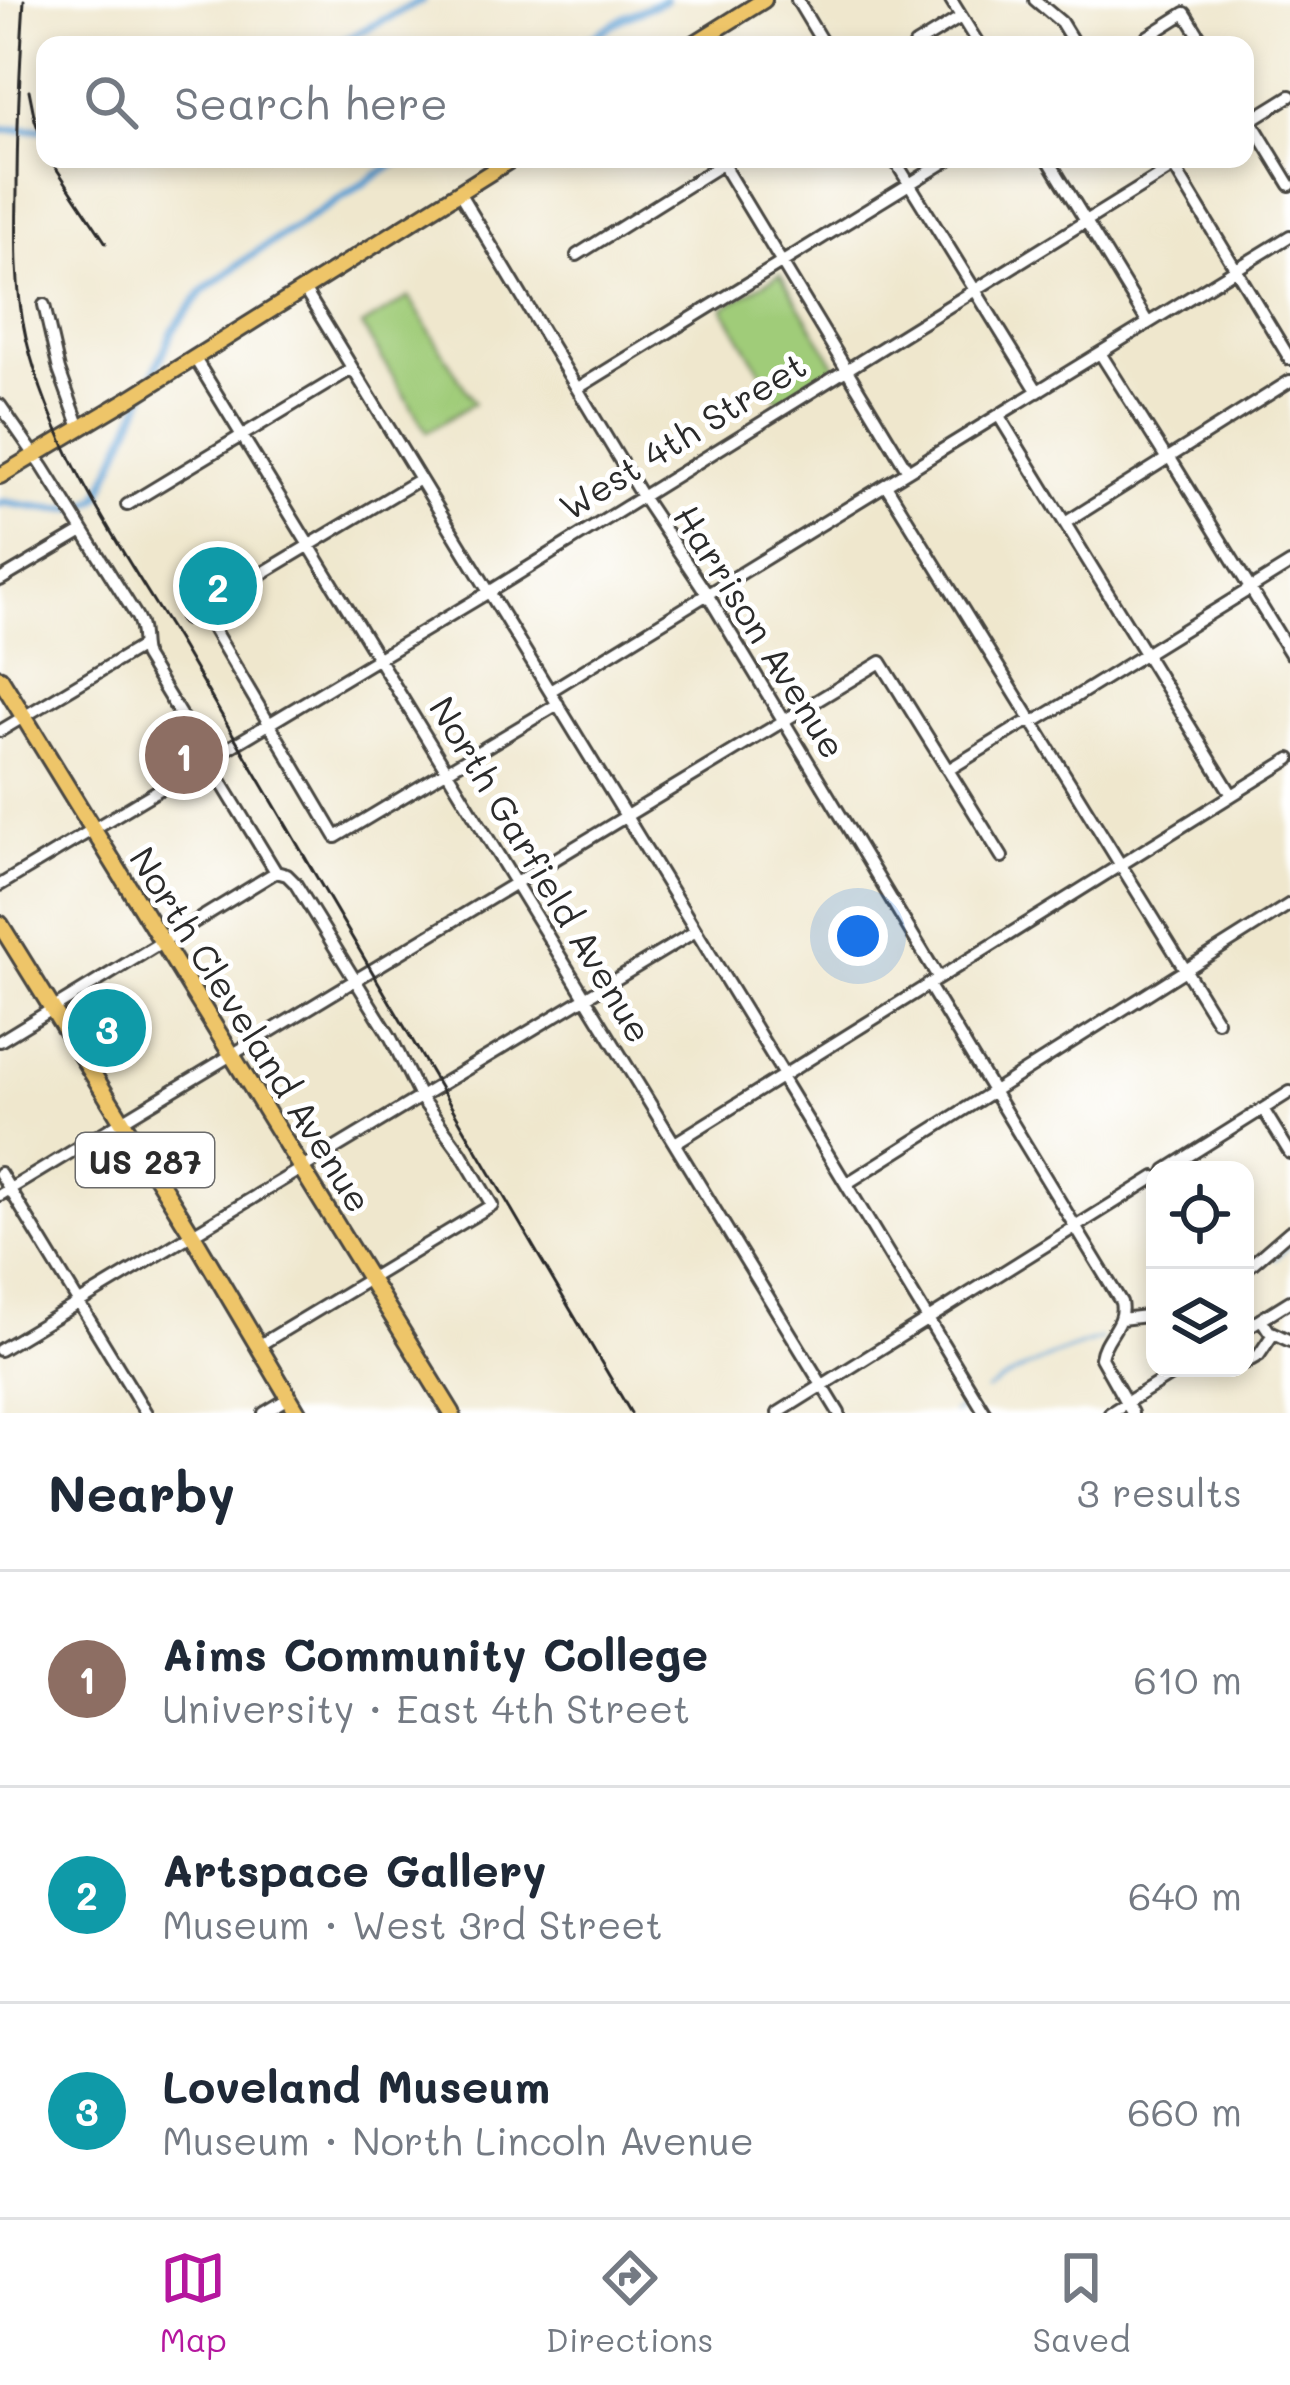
<!DOCTYPE html>
<html lang="en">
<head>
<meta charset="utf-8">
<style>
  body { margin:0; font-family:Mali,sans-serif; background:#f6f6f7; color:#1f2937 }
  .controls { position:absolute; right:36px; bottom:36px; display:grid; overflow:hidden; border-radius:24px; box-shadow:0 6px 18px #0003 }
  .controls button { width:108px; height:108px; display:grid; place-items:center; padding:0; border:0; border-bottom:3px solid #e0e1e3; background:#fff; color:#1f2937; font:60px sans-serif }
  .you { position:absolute; left:858px; top:936px; width:42px; height:42px; margin:-30px; border:9px solid #fff; border-radius:50%; background:#1a73e8; box-shadow:0 0 0 18px #1a73e833 }
  .badge { display:grid; place-items:center; width:78px; height:78px; border-radius:50%; background:#b5179e; color:#fff; font-size:39px; font-weight:700 }
  .pin { position:absolute; translate:-50% -50%; border:6px solid #fff; box-shadow:0 3px 12px #0006 }
  .list { margin:0; padding:0; list-style:none }
  h2 { display:flex; justify-content:space-between; align-items:center; height:156px; margin:0; padding:0 48px; font-size:51px }
  h2 small { font-size:39px; font-weight:400; color:#747a83 }
  .list li { display:grid; grid-template-columns:78px 1fr auto; gap:36px; align-items:center; box-sizing:border-box; height:216px; padding:0 48px; border-top:3px solid #e0e1e3 }
  .list b { display:block; font-size:45px; white-space:nowrap }
  .list p { margin:0; font-size:39px; white-space:nowrap; color:#747a83 }
  .list em { font-size:39px; font-style:normal; color:#747a83 }
  .icon { flex:none; width:66px; height:66px; fill:none; stroke:currentColor; stroke-width:2; stroke-linecap:round; stroke-linejoin:round }
  .map { position:relative; flex:none; width:1290px; height:1413px; overflow:hidden }
  .search { position:absolute; background:#fff; box-shadow:0 6px 18px #0003; left:36px; right:36px; top:36px; height:132px; display:flex; align-items:center; gap:30px; box-sizing:border-box; padding:0 42px; border-radius:24px; color:#747a83; font-size:45px }
  .sheet { height:804px; background:#fff }
  nav { display:flex; justify-content:space-around; align-items:center; box-sizing:border-box; height:168px; border-top:3px solid #e0e1e3; background:#fff; font-size:33px; color:#747a83 }
  nav a { display:grid; justify-items:center; gap:6px }
  nav .on { color:#b5179e }
  .map>svg:first-child { display:block }
  .green { fill:#a0cc79; stroke:#667c52; stroke-width:3 }
  .lines { fill:none; stroke-linecap:round; stroke-linejoin:round }
  .stream { stroke:#5ea0d2; stroke-width:3 }
  .canal { stroke:#5ea0d2; stroke-width:8 }
  .minor-casing { stroke:#484743; stroke-width:16 }
  .major-casing { stroke:#484743; stroke-width:20 }
  .highway-casing { stroke:#484743; stroke-width:21 }
  .minor { stroke:#fff; stroke-width:10 }
  .major { stroke:#eec569; stroke-width:14 }
  .highway { stroke:#eec569; stroke-width:15 }
  .rail { stroke:#2b2b2b; stroke-width:3 }
  .labels { text-anchor:middle; dominant-baseline:central; stroke-width:10; stroke-linejoin:round; paint-order:stroke }
  .shield { fill:#fff; stroke:#6b6b6b; stroke-width:3 }
  .shield-label { font-size:33px; font-weight:bold; fill:#2b2b2b }
  .street-label { font-size:36px; fill:#2b2b2b; stroke:#fff }
</style>
</head>
<body>
<div class="map">
<svg width="1290" height="1413" viewBox="0 0 1290 1413">
  <rect width="100%" height="100%" fill="#fff"/>
  <filter id="ink" filterUnits="userSpaceOnUse"><feTurbulence type="fractalNoise" baseFrequency=".00833" numOctaves="2"/><feDisplacementMap in="SourceGraphic" scale="24" xChannelSelector="R" yChannelSelector="G"/><feConvolveMatrix kernelMatrix="1 2 1 2 8 2 1 2 1" color-interpolation-filters="sRGB"/></filter>
  <filter id="wash" filterUnits="userSpaceOnUse"><feTurbulence type="fractalNoise" baseFrequency=".004" numOctaves="4" result="noise"/><feDisplacementMap in="SourceGraphic" scale="48" xChannelSelector="R" yChannelSelector="G"/><feGaussianBlur stdDeviation="2.7" result="paint"/><feColorMatrix in="noise" values="0 0 0 0 0 0 0 0 0 0 0 0 0 0 0 0 0 1.4 0 .05"/><feComposite in="paint" operator="in"/></filter>
  <g filter="url(#wash)">
    <rect width="100%" height="100%" fill="#efe7cd"/>
    <path class="green" d="M780,274L837,368L779,402L723,308Z
      M409,297L474,403L427,432L362,326Z"/>
    <g class="lines">
      <path class="stream" d="M1275,1259L1290,1245
        M986,1390C1022,1368 1060,1351 1101,1339
        M953,1413L967,1403"/>
      <path class="canal" d="M335,45L423,0
        M580,45L625,17L665,0
        M0,130L45,129
        M0,504L3,502C33,506 74,518 99,497L173,330L203,291L252,255L402,159"/>
    </g>
  </g>
  <g filter="url(#ink)">
    <g class="lines">
      <g class="minor-casing">
        <path id="minor" d="M797,0L824,45
          M951,0L979,45
          M1035,0L1061,22L1075,45
          M1147,37L1185,13L1205,45
          M915,45L961,17
          M1245,111L1290,185
          M1248,122L1290,96
          M724,159L727,172L908,471
          M894,159L1038,392
          M1048,159L1148,323
          M1174,167L1290,359
          M459,192L641,495L707,594L938,977
          M577,255L727,161
          M304,289L784,1075
          M44,305L59,370L80,428
          M1100,353L1167,459
          M194,357L839,1413
          M578,388L950,159
          M0,405L43,467L137,617C145,631 140,643 145,657L276,872L287,875L295,883L391,1038L420,1097L461,1153L492,1205L258,1346
          M999,416L1232,795
          M1170,458L1290,653
          M886,485L1217,1021
          M127,505L352,369
          M1065,523L1290,381
          M0,580L83,531
          M202,610L336,837L558,704
          M186,619L420,479
          M550,691L1290,236
          M0,731L142,646
          M948,770L1023,724L1039,719L1064,704L1290,564
          M0,885L489,592L1186,159
          M928,984L1121,1302C1126,1325 1104,1336 1101,1358L1132,1413
          M0,1041L276,872
          M781,1077L985,1413
          M1263,1109L1290,1153
          M675,1143L1290,759
          M1166,1170L1290,1092
          M0,1173L146,1413
          M846,1184L1290,904
          M0,1195L881,662L1002,857
          M1245,1270L1290,1231
          M1121,1319L1155,1315
          M1261,1319L1269,1331L1290,1341
          M1245,1329L1290,1301
          M0,1350L696,931
          M1245,1363L1259,1355L1273,1334
          M264,1413L289,1398
          M778,1413L1155,1177
          M1110,1413L1182,1368"/>
      </g>
      <g class="major-casing">
        <path id="major" d="M692,45L764,0
          M0,476L132,397L512,159"/>
      </g>
      <g class="highway-casing">
        <path id="highway" d="M0,678L452,1413
          M0,924L192,1234L298,1413"/>
      </g>
      <use href="#minor" class="minor"/>
      <use href="#major" class="major"/>
      <use href="#highway" class="highway"/>
      <path class="rail" d="M24,0C20,64 17,128 17,192C16,241 15,289 26,338C52,448 118,544 177,639L631,1413
        M29,90L35,120L45,148
        M50,159L106,243"/>
    </g>
  </g>
  <g class="labels">
    <rect class="shield" x="76" y="1133" width="138" height="54" rx="9"/>
    <g class="shield-label">
      <text x="145" y="1160">US 287</text>
    </g>
    <g class="street-label">
      <text transform="translate(682 435) rotate(-32)">West 4th Street</text>
      <text transform="translate(761 631) rotate(58)">Harrison Avenue</text>
      <text transform="translate(542 869) rotate(59)">North Garfield Avenue</text>
      <text transform="translate(252 1029) rotate(58)">North Cleveland Avenue</text>
    </g>
  </g>
</svg>
<div class="controls">
<button><svg class="icon" aria-label="locate" viewBox="0 0 24 24"><circle cx="12" cy="12" r="6"/><path d="M12 2v4M12 18v4M2 12h4M18 12h4"/></svg></button>
<button><svg class="icon" aria-label="layers" viewBox="0 0 24 24"><path d="M12 4l9 5-9 5-9-5zM3 14l9 5 9-5"/></svg></button>
</div>
<div class="you"></div>
<div class="pin badge" style="left:184px;top:755px;background:#8d6e63">1</div>
<div class="pin badge" style="left:218px;top:586px;background:#0f9aa8">2</div>
<div class="pin badge" style="left:107px;top:1028px;background:#0f9aa8">3</div>
<div class="search"><svg class="icon" aria-label="search" viewBox="0 0 24 24"><circle cx="10" cy="10" r="6"/><path d="M15 15l6 6"/></svg>Search here</div>
</div>
<section class="sheet">
<h2>Nearby<small>3 results</small></h2>
<ul class="list">
<li><span class="badge" style="background:#8d6e63">1</span><div><b>Aims Community College</b><p>University · East 4th Street</p></div><em>610 m</em></li>
<li><span class="badge" style="background:#0f9aa8">2</span><div><b>Artspace Gallery</b><p>Museum · West 3rd Street</p></div><em>640 m</em></li>
<li><span class="badge" style="background:#0f9aa8">3</span><div><b>Loveland Museum</b><p>Museum · North Lincoln Avenue</p></div><em>660 m</em></li>
</ul>
</section>
<nav>
<a class="on"><svg class="icon" aria-label="map" viewBox="0 0 24 24"><path d="M3 6l6-2 6 2 6-2v14l-6 2-6-2-6 2zM9 4v14M15 6v14"/></svg>Map</a>
<a><svg class="icon" aria-label="directions" viewBox="0 0 24 24"><path d="M12 3l9 9-9 9-9-9zM9 14v-3h6M13 9l2 2-2 2"/></svg>Directions</a>
<a><svg class="icon" aria-label="saved" viewBox="0 0 24 24"><path d="M7 4h10v16l-5-4-5 4z"/></svg>Saved</a>
</nav>
</body>
</html>
